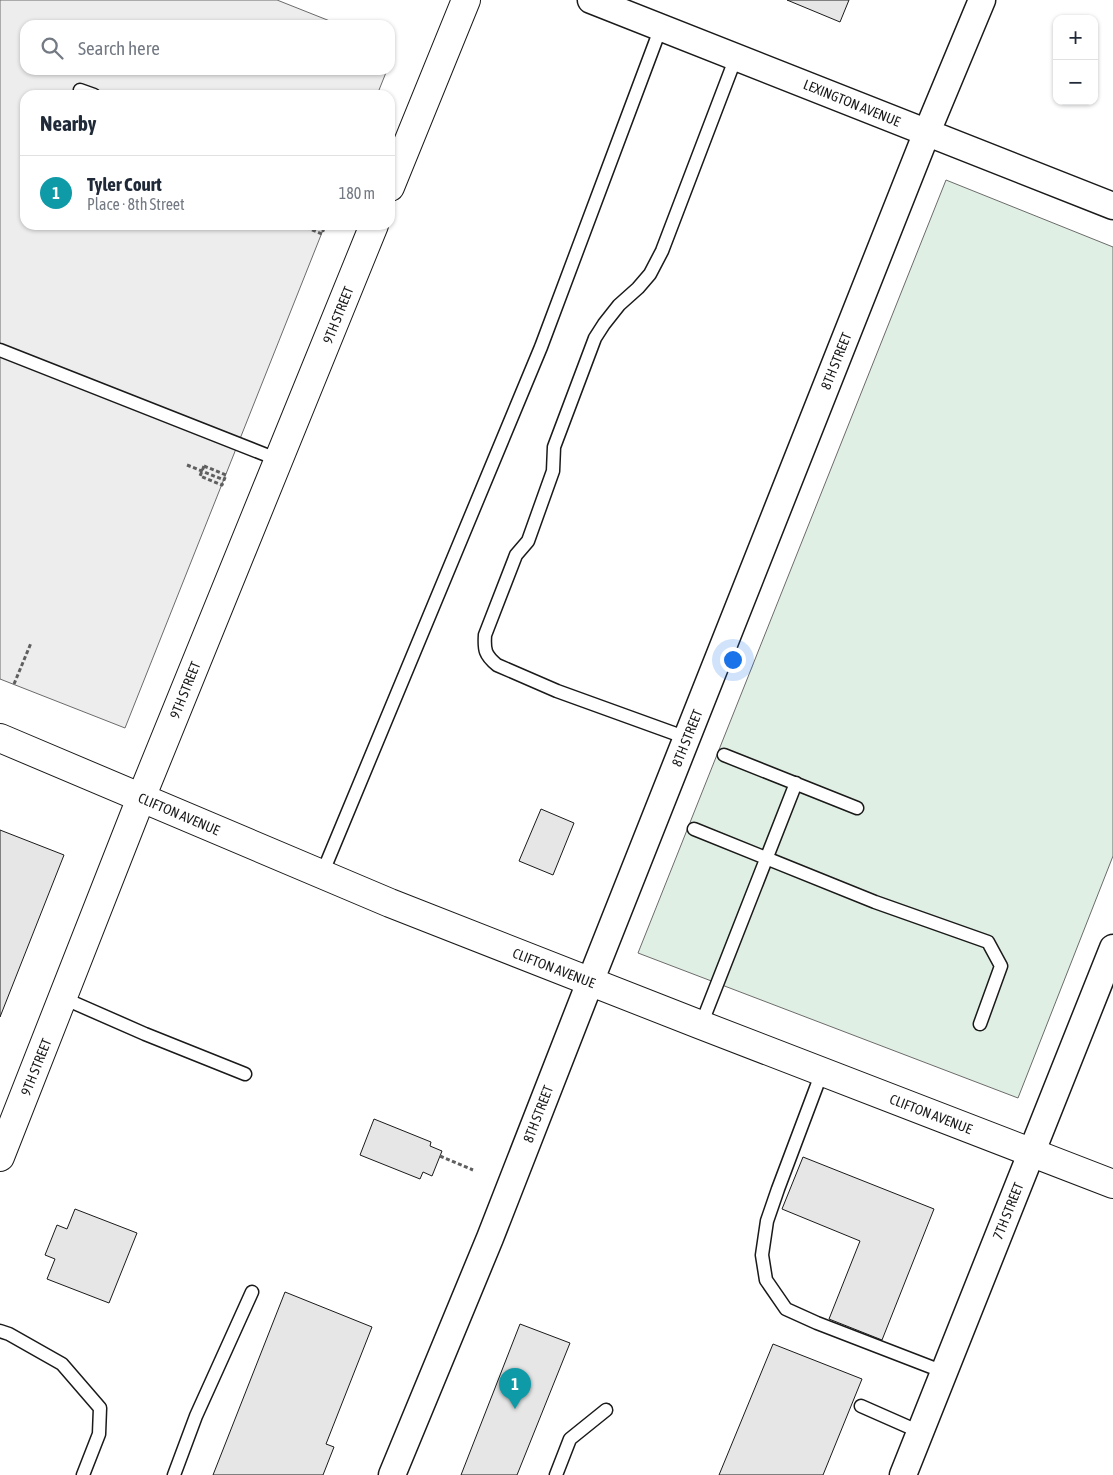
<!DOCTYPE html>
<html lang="en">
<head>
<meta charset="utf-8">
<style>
  body { margin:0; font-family:"Asap Condensed",sans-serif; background:#f6f6f7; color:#1f2937 }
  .controls { position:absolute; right:15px; top:15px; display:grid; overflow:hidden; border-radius:10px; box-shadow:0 1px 4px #0004 }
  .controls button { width:45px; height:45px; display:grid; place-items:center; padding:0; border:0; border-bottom:1px solid #e0e1e3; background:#fff; color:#1f2937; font:25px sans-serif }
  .you { position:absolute; left:732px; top:659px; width:18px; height:18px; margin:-12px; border:4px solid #fff; border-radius:50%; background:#1a73e8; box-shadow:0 0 0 8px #1a73e833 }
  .badge { display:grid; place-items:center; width:32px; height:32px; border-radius:50%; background:#c62828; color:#fff; font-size:16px; font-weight:700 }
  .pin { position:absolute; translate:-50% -41px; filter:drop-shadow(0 1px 2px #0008) }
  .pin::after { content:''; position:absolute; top:26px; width:18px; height:15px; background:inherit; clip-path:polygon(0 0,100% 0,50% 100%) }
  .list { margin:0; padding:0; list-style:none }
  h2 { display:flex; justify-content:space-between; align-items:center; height:65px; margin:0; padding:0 20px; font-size:21px }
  h2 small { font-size:16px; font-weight:400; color:#747a83 }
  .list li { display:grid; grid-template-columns:32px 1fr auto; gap:15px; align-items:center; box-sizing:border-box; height:75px; padding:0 20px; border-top:1px solid #e0e1e3 }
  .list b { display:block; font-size:19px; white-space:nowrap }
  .list p { margin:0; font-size:16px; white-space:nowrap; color:#747a83 }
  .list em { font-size:16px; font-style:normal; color:#747a83 }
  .icon { flex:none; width:28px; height:28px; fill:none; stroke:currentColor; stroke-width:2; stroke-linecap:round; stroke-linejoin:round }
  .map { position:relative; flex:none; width:1113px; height:1475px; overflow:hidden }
  .search { position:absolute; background:#fff; box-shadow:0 1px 4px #0004; left:20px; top:20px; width:375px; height:55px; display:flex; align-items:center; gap:12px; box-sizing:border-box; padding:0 18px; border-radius:15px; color:#747a83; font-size:19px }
  .panel { position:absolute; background:#fff; box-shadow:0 1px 4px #0004; left:20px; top:90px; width:375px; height:140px; border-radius:15px }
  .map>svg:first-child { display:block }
  .green { fill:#e0efe3; stroke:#6a6a6a }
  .parking { fill:#ededed; stroke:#6a6a6a }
  .building { fill:#e6e6e6; stroke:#1a1a1a }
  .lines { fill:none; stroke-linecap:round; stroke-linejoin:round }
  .service-casing { stroke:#1a1a1a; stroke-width:15 }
  .minor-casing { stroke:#1a1a1a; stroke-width:29 }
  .tertiary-casing { stroke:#1a1a1a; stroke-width:30 }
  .secondary-casing { stroke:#1a1a1a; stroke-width:30 }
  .path { stroke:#5f5f5f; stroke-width:3; stroke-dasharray:4 2.5; stroke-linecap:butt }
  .service { stroke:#fff; stroke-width:12 }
  .minor { stroke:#fff; stroke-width:26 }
  .tertiary { stroke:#fff; stroke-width:28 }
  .secondary { stroke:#fff; stroke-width:28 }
  .labels { text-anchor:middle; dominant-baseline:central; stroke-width:4; stroke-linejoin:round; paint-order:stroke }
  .street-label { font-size:14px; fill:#1a1a1a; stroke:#fff }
</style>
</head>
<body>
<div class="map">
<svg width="1113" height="1475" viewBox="0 0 1113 1475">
  <rect width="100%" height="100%" fill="#fff"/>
  <path class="green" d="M946,180L1113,247V856L1018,1098L638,953Z"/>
  <path class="parking" d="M0,0H277L340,25H25V70H387L377,95H25V225H325L125,728L0,679Z"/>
  <path class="building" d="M787,0H849L840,22Z
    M541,809L574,823L553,875L519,861Z
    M0,830L64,855L0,1017Z
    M374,1119L431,1142L430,1146L442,1151L432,1176L423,1172L420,1179L360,1155Z
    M803,1157L934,1209L882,1340L829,1319L860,1241L782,1209Z
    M75,1209L137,1233L109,1303L47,1279L55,1259L45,1255L57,1225L67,1229Z
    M285,1292L372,1327L326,1444L334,1447L323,1475H213Z
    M520,1324L570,1343L517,1475H461Z
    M773,1344L862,1379L823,1475H719Z"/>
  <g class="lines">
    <g class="service-casing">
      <path id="service" d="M80,90L94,95
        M0,350L279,460
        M687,738L557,691L497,665C485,655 484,650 485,635L516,555L528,541L553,471L554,447L595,338L604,324L619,305L638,288L650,274L662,251L736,57
        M724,755L857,808
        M694,829L875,902L988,942L1001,966L980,1024
        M322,874L541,347L661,27
        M63,998L145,1034L245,1074
        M701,1025L796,783
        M822,1072L778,1189L767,1221L762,1255L766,1280L786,1309L817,1323L944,1372
        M0,1331L9,1334L62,1364L100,1408L99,1434L83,1475
        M861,1406L920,1432
        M174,1475L196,1416L252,1292
        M556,1475L570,1439L606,1410"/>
    </g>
    <g class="minor-casing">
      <path id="minor" d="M591,0L1113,206
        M392,1475L490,1238L590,982L927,132L982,0
        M903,1475L1113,948"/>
    </g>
    <g class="tertiary-casing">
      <path id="tertiary" d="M0,738L390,903L701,1025L1113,1184"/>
    </g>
    <g class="secondary-casing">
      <path id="secondary" d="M390,187L466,0
        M0,1157L141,798L374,225"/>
    </g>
    <path class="path" d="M300,225L322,234L325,225
      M314,225L324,229
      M187,465L224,480
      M204,466L226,475L222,485L200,476Z
      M14,684L31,643
      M440,1156L473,1170"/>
    <use href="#service" class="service"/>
    <use href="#minor" class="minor"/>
    <use href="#tertiary" class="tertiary"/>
    <use href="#secondary" class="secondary"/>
  </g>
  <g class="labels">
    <g class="street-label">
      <text transform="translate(852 103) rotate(22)">LEXINGTON AVENUE</text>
      <text transform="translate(338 315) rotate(-68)">9TH STREET</text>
      <text transform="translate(836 361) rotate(-68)">8TH STREET</text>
      <text transform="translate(185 690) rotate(-68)">9TH STREET</text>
      <text transform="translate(687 738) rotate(-68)">8TH STREET</text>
      <text transform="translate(179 814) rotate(23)">CLIFTON AVENUE</text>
      <text transform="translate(554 968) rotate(21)">CLIFTON AVENUE</text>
      <text transform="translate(36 1067) rotate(-68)">9TH STREET</text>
      <text transform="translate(538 1114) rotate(-69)">8TH STREET</text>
      <text transform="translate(931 1114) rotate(21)">CLIFTON AVENUE</text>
      <text transform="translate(1008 1211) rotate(-68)">7TH STREET</text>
    </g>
  </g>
</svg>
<div class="controls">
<button>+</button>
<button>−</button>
</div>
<div class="you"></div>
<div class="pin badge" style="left:515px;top:1409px;background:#0f9aa8">1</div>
<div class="search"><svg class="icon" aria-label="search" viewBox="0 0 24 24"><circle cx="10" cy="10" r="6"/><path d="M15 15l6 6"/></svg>Search here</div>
<section class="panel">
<h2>Nearby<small></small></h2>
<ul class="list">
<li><span class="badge" style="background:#0f9aa8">1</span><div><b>Tyler Court</b><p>Place · 8th Street</p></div><em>180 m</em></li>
</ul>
</section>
</div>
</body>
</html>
